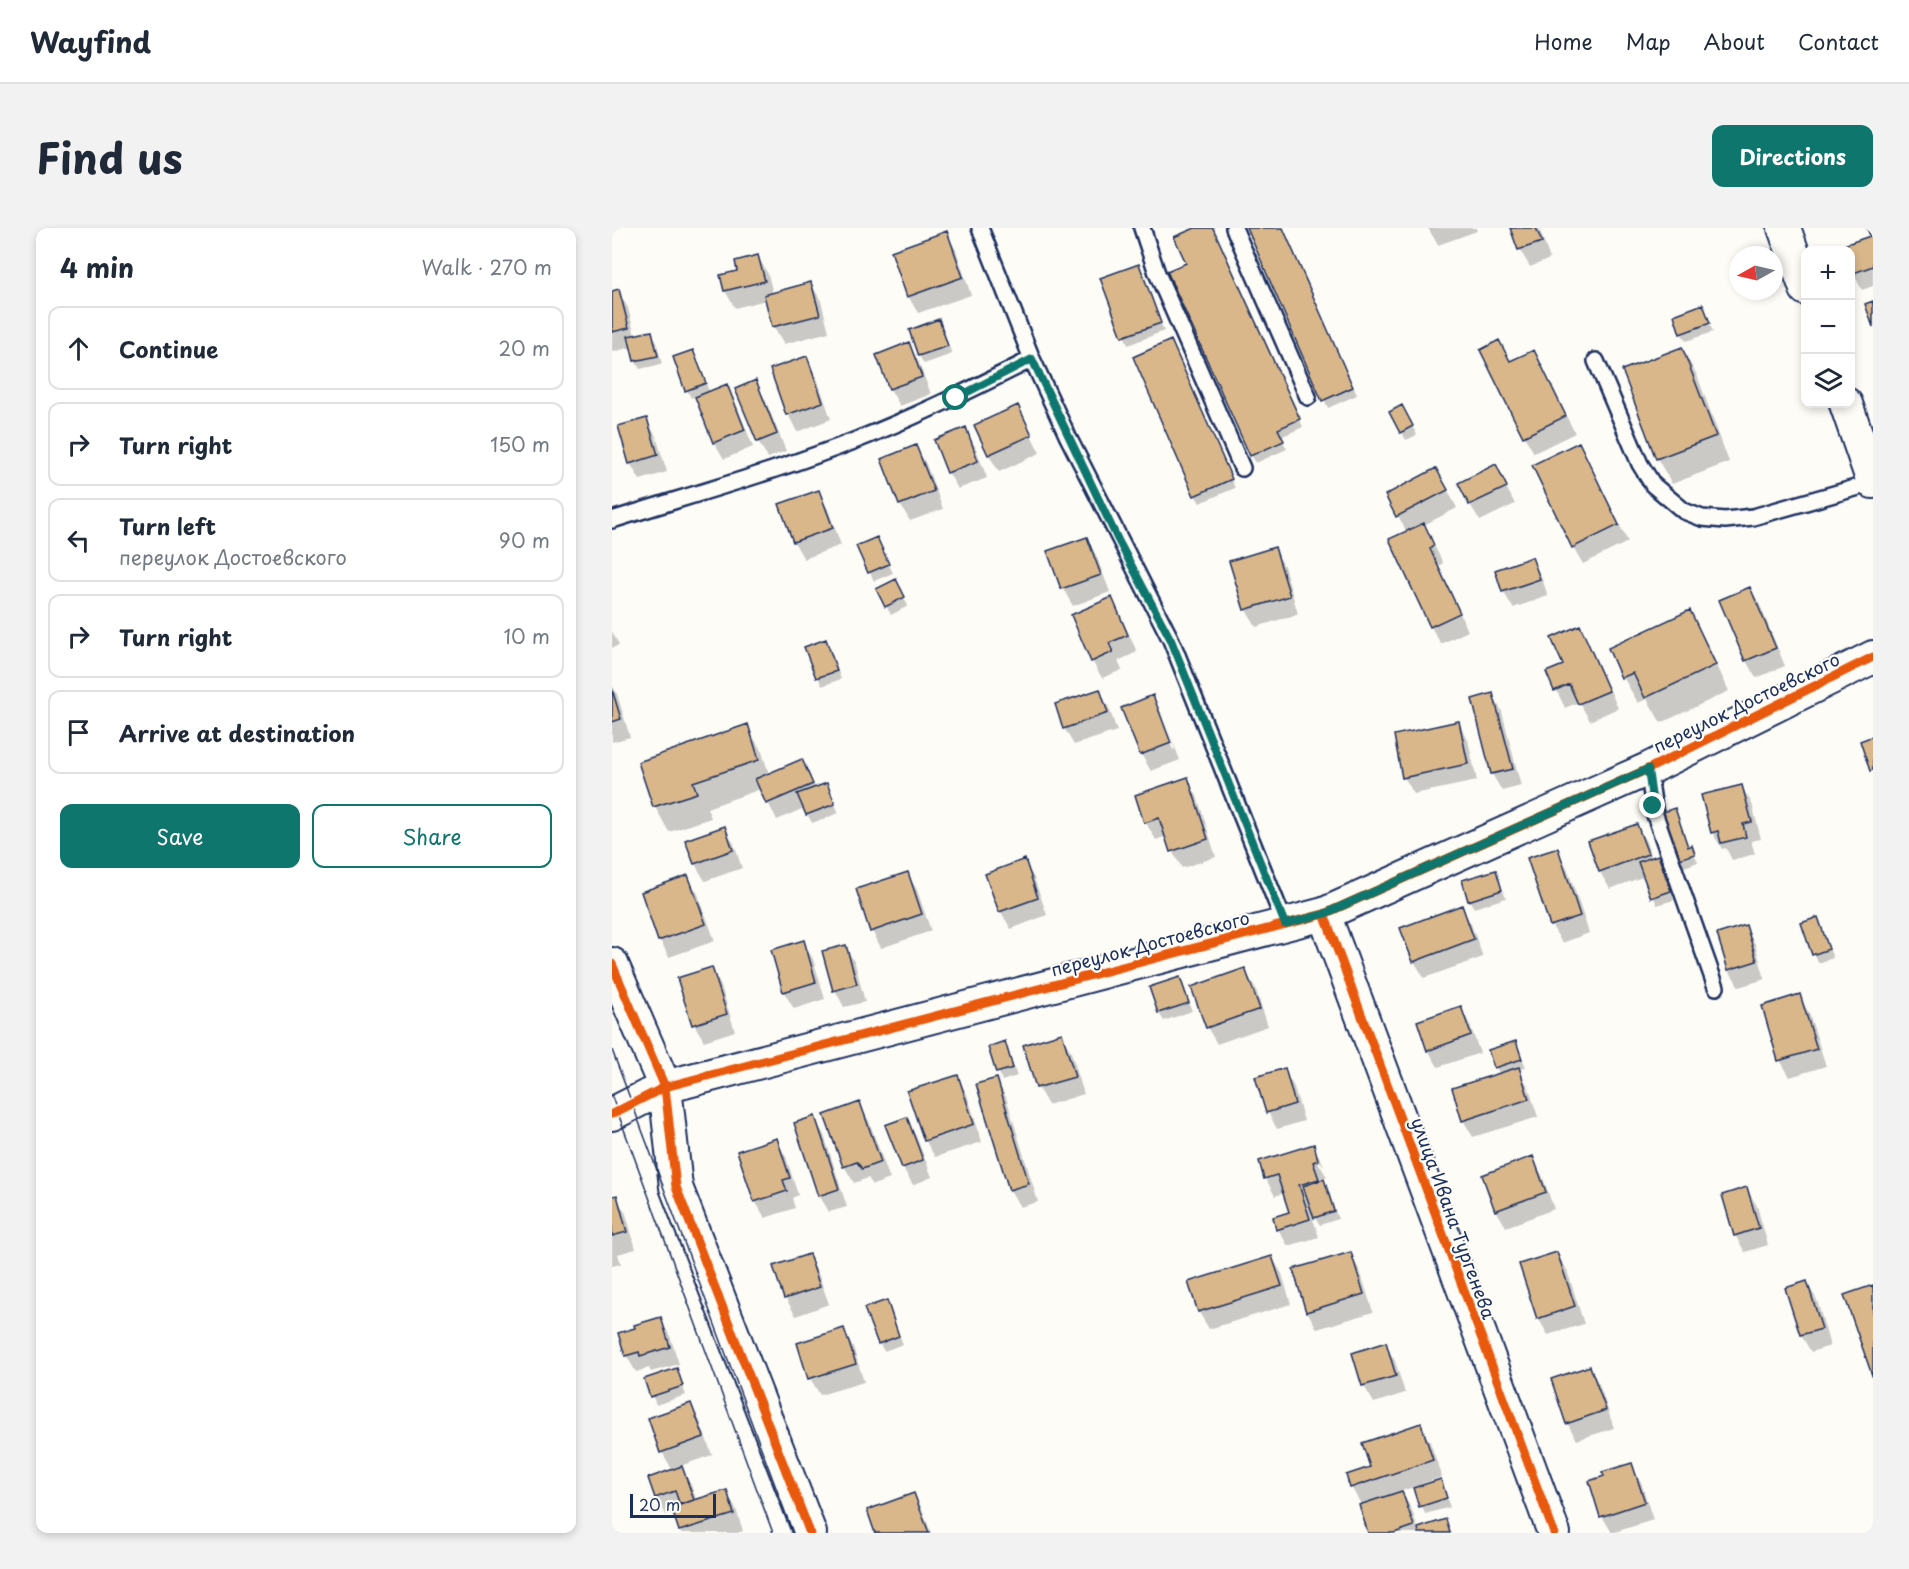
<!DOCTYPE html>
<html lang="en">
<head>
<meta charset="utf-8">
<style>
  body { margin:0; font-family:"Playpen Sans",sans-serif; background:#f2f2f3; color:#1f2937 }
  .controls { position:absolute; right:18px; top:18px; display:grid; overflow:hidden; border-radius:12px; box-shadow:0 3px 9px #0003 }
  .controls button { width:54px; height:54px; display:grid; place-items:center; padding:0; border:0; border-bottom:2px solid #e0e1e3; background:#fff; color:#1f2937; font:30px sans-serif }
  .compass { position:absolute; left:1117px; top:18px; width:54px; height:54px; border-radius:50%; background:#fff; box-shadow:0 3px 9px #0003; rotate:262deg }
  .scale { position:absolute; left:18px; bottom:15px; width:86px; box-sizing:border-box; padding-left:6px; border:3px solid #1b2f5e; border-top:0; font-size:16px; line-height:21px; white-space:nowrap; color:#1b2f5e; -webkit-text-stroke:4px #fdfcf7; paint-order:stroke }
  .stop { position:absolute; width:18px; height:18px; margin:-14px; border:4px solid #0f766e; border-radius:50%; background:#fff }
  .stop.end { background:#0f766e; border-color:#fff; box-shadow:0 2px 6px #0008 }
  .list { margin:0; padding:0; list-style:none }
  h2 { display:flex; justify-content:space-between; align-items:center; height:78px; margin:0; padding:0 24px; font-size:26px }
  h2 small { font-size:20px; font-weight:400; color:#747a83 }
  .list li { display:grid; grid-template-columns:39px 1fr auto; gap:18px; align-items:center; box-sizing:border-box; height:84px; margin:0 12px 12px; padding:0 12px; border:2px solid #e0e1e3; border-radius:12px }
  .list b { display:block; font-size:22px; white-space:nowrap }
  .list p { margin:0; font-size:20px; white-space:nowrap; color:#747a83 }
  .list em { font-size:20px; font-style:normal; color:#747a83 }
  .actions { display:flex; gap:12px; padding:18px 24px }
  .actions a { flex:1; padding:14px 0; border:2px solid #0f766e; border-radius:12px; text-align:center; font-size:21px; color:#0f766e }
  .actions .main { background:#0f766e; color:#fff }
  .icon { flex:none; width:33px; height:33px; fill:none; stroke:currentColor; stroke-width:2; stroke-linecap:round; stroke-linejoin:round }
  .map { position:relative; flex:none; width:1261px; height:1305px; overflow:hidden; border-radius:12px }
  header { display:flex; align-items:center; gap:36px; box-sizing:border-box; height:84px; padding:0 30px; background:#fff; border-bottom:2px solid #e0e1e3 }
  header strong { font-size:28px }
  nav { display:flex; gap:33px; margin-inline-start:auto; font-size:21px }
  .intro { display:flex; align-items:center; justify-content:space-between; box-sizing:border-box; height:144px; padding:0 36px }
  h1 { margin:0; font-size:42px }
  .button { padding:15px 27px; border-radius:12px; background:#0f766e; color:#fff; font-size:21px; font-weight:700 }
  main { display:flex; gap:36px; padding:0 36px }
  aside { flex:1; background:#fff; border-radius:12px; box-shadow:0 3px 9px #0003 }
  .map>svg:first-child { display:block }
  .shadow { fill:#0003; fill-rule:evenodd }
  .building { fill:#d9b78b; stroke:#1b2f5e; stroke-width:1.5 }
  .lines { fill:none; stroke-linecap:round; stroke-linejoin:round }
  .service-casing { stroke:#1b2f5e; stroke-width:20 }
  .minor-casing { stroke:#1b2f5e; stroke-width:36 }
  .service { stroke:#fdfcf7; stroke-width:15 }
  .minor { stroke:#fdfcf7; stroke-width:32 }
  .tram { stroke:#1b2f5e; stroke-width:1.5 }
  .cycleway-casing { stroke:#fdfcf7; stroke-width:13 }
  .cycleway { stroke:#e8590c; stroke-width:9 }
  .route { stroke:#0f766e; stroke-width:8 }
  .labels { text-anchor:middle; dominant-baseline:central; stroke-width:4.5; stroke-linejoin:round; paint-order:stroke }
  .street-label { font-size:18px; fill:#1b2f5e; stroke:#fdfcf7 }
</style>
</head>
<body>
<header>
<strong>Wayfind</strong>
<nav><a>Home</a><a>Map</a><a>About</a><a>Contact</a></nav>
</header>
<div class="intro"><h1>Find us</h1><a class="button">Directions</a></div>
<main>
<aside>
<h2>4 min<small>Walk · 270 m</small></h2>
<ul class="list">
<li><svg class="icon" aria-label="ahead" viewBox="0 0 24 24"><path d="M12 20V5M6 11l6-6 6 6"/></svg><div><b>Continue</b></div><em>20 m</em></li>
<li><svg class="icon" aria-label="right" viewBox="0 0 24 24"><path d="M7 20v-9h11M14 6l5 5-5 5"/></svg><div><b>Turn right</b></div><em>150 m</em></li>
<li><svg class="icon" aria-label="left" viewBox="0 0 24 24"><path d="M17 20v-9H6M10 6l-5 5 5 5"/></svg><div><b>Turn left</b><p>переулок Достоевского</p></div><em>90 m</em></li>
<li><svg class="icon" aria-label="right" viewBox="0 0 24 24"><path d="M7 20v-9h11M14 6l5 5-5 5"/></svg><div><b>Turn right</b></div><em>10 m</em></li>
<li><svg class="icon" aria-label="arrive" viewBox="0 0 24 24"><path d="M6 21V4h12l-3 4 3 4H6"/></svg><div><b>Arrive at destination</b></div></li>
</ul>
<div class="actions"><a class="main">Save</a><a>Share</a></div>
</aside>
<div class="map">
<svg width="1261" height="1305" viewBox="0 0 1261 1305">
  <rect width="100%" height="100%" fill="#fdfcf7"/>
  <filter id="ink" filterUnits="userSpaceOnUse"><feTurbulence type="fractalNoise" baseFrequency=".0167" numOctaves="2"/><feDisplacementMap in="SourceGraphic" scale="12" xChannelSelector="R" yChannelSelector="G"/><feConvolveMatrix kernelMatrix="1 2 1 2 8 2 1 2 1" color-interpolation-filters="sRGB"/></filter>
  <g filter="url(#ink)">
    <path class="shadow" d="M587,0H600L602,3L691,199L669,209L675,221L644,235L639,227L576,35Z
      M637,0H670L745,167L716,180Z
      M816,0H864L865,3L826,17Z
      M900,0H927L938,31L918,39L908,22Z
      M1259,0H1261V58L1250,62L1238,39V22H1233L1231,18L1260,9Z
      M334,5L344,22L359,67L306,85L296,68Z
      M146,29L156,46L161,66L199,55L209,73L217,104L172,116L162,99L154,72L123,80L113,63L110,48L127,44Z
      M526,38L552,103L516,117L490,51Z
      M6,63L16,80L23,108L39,104L44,112L50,136L28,141L23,133L20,119L0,124V65Z
      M1090,78L1101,104L1074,113L1069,105Z
      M327,93L340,126L312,136L307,128Z
      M559,114L623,260L588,275L583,267Z
      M297,116L306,133L319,166L288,178L278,161L266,128Z
      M1070,121L1085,147L1117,234L1060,256L1045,230Z
      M80,123L98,165L114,158L124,175L141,219L112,231L102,214L84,168L79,170L75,162Z
      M921,124L963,205L922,225L912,208Z
      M194,130L204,147L219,191L185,204L176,186L160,142Z
      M143,154L153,171L174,223L156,230L146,213Z
      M405,179L428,225L387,244L377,227Z
      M790,179L805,207L794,212L779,185Z
      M34,191L44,208L55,244L28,252L18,235Z
      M353,201L363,218L375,250L346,261L336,244Z
      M304,219L314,236L331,281L298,293L288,276Z
      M976,233L1016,314L971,336L961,319Z
      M883,238L903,276L868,293L858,276Z
      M834,259L845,280L812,297L831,335L827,338L856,403L829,416L819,399L795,304L775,268Z
      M206,264L216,281L229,317L192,331L182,314L169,277Z
      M474,310L484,327L498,364L461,378L451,361L437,324Z
      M246,319H269L281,345L262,353Z
      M662,321L672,338L686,386L644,399L634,382L619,334Z
      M919,331L929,348L936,368L901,380L891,363Z
      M1138,360L1148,377L1173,438L1144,450L1134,433L1109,372Z
      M288,361L296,378L279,387L266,362Z
      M500,371L509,388L525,424L506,433L510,442L490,450L480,433Z
      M1078,384L1092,410L1117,463L1049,495L1035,471L1026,475L1011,449Z
      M967,399L977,416L1006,480L978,493L967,474L953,480L936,445L953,438Z
      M0,403L7,417L0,420Z
      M214,413L229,451L210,458L194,420Z
      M0,457L5,466L18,509L0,514Z
      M487,463L497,480L505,503L462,517L452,500Z
      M881,467L890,484L909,558L890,563L880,546L861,472Z
      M540,469L550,486L568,532L539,543L529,526ZM546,485H550L563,521L561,522Z
      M846,495L856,512L865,553L802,566L792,549Z
      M135,498L150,524L157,546L189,533L204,561L214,557L227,585L200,595L192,580L165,592L149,561L95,580L99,590L57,604L43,579L28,535Z
      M575,551L585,568L604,629L570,640L560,623L555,608L544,612L534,595L525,568Z
      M1130,559L1140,576L1149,611L1139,613L1143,626L1120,632L1114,620L1110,621L1100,604Z
      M1062,581L1077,620L1079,619L1086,634L1070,640L1066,632Z
      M1024,597L1034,614L1040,631L1046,629L1050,637L1062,672L1045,677L1033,648L998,661L988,644Z
      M112,599L122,616L130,640L93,653L83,636L75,613Z
      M945,622L955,639L977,705L950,715L940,698L917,631Z
      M412,633L422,650L435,687L399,701L389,684L375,647Z
      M883,644L894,670L862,680L857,672Z
      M295,645L305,662L319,703L269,720L260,703Z
      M76,649L86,666L103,713L57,729L48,712Z
      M849,679L859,696L871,729L812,750L802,733Z
      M1206,691L1221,730L1206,735L1191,696Z
      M1133,699L1143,716L1153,751L1127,759L1117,742L1107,707Z
      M191,714L201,731L213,771L182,781L172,764Z
      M233,718L243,735L253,774L232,779L223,762Z
      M99,741L109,758L123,803L92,813L82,796Z
      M633,742L643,759L656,798L605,816L595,799Z
      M568,751L580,783L552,793L547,785Z
      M1187,768L1197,785L1214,838L1178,849L1168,832Z
      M849,780L858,797L868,825L826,839L816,822Z
      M449,807L459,824L472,866L436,877L426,860L413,818Z
      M392,815L405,848L390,853L378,820Z
      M904,815L914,839L906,842L916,858L926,889L861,909L851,892L888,847L884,839Z
      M672,842L682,859L692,893L665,901L656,884Z
      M345,849L355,866L370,914L323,929L313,912Z
      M384,852L394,869L426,974L408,979L398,962L366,857Z
      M247,876L257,893L278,951L261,957L256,950L242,955L232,938Z
      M202,890L212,907L235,979L217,984L207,967Z
      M294,891L304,908L320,949L301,957L291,940Z
      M164,912L174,929L186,967L180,970L183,980L153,990L143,973Z
      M701,918L711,935L712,939L709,934H706L715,949L710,951L716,961L726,991L708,997L699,985L707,1009L676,1018L666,1001L679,985L672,965L663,968L654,951L648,934Z
      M920,930L930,947L942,981L894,999L884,982Z
      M1135,961L1145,978L1156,1017L1133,1024L1123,1007Z
      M4,969L14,986L24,1021L6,1026L9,1036L0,1038V970Z
      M945,1025L955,1042L972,1096L936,1107L926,1090Z
      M738,1026L748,1043L761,1084L705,1101L695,1083Z
      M196,1028L206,1045L217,1076L184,1088L174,1071L163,1039Z
      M660,1029L670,1046L679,1076L597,1101L587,1084L578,1055Z
      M1195,1055L1205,1072L1218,1118L1199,1124L1189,1107L1175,1061Z
      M274,1074L291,1116L272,1123L267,1115Z
      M48,1091L58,1108L67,1136L39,1144L37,1140L24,1144L14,1127Z
      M232,1102L241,1119L252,1154L208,1167L198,1150Z
      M773,1116L783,1133L793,1165L762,1175L752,1158L742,1126Z
      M977,1139L987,1156L1002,1200L965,1212L955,1195Z
      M64,1141L74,1167L44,1177L34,1151Z
      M78,1176L88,1193L100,1227L68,1238L79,1257L85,1273L114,1264L124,1281L131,1303L125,1305H69L62,1284L54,1287L45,1269L38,1250L61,1243L50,1224Z
      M808,1197L818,1214L830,1249L809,1256V1259L828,1253L838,1279L813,1286L802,1259L789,1263L800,1282L806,1302L833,1293L840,1305H758L750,1278L739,1259Z
      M1019,1237L1029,1254L1041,1292L1000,1305L990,1288Z
      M302,1266L311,1283L319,1305H264Z"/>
    <path class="building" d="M583,0H601L688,191L666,201L672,213L638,228L555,43L574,35L562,9Z
      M635,0H671L741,159L710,173Z
      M898,0H924L930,14L906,22Z
      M1255,0H1261V38L1239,46L1238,22H1231L1229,18L1258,8Z
      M335,3L351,49L295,69L279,23Z
      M146,27L153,53L112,63L108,47L125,43L123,33Z
      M527,36L549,95L510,109L488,50Z
      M199,54L208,87L160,99L152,67Z
      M7,61L17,100L0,104V63Z
      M1261,73V99L1253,76Z
      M1091,76L1098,95L1068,106L1062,87Z
      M327,91L336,118L306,128L297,102Z
      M40,103L46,128L22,133L16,108Z
      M559,112L620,251L582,268L521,129Z
      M887,112L898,133L922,122L954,188L911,209L868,122Z
      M297,114L310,149L277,161L264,127Z
      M1070,119L1104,208L1044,231L1010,142Z
      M81,122L94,155L73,163L61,129Z
      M195,128L211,174L174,187L158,141Z
      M144,152L165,206L145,214L123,161Z
      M115,156L133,202L101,215L83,169Z
      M406,177L420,207L376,227L362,197Z
      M790,177L801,198L788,205L777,184Z
      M35,190L46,227L17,236L6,198Z
      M354,199L366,233L335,245L322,212Z
      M967,214L1007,297L960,320L920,237Z
      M304,217L322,263L287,277L269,231Z
      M884,236L895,259L857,277L846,255Z
      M824,240L836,262L784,289L773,267Z
      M207,262L221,300L181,314L167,276Z
      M812,295L822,317L818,321L848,385L818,399L777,311Z
      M265,309L277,336L256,345L244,318Z
      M475,309L489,347L449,361L435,323Z
      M663,319L678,368L632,382L617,333Z
      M920,329L928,351L890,364L883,342Z
      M284,351L293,369L273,379L264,361Z
      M1138,359L1164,420L1133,433L1107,372Z
      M500,369L516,407L497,415L501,424L479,434L459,387Z
      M1078,382L1104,437L1033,470L1021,445L1009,450L996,420Z
      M968,397L997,463L966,476L957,456L942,463L934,444L951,437L939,410Z
      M214,411L225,443L204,450L192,419Z
      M0,461L9,491L0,494Z
      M488,461L496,485L451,501L443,476Z
      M881,465L901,541L879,546L860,471Z
      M541,467L559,515L528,527L509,480Z
      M847,493L856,536L790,550L782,507Z
      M136,496L147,532L81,554L85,565L41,579L26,534Z
      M1261,508V542L1258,543L1248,513Z
      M190,531L201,556L154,576L143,551Z
      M576,549L596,611L558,624L547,590L532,595L523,567Z
      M215,555L223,576L194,587L185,566Z
      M1130,557L1140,594L1131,596L1134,609L1109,615L1106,603L1099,605L1089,567Z
      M1063,580L1076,619L1080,617L1083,626L1064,632L1048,585Z
      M1025,596L1036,626L987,644L976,613Z
      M113,598L121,622L82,636L73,612Z
      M946,620L968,688L938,698L915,630Z
      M1046,627L1059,663L1039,670L1026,634Z
      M413,631L426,670L387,684L373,646Z
      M884,642L890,662L856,673L850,652Z
      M296,644L310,686L258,704L244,661Z
      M76,647L94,696L46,713L29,664Z
      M850,677L862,711L801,734L788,700Z
      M1206,689L1217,721L1200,727L1189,695Z
      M1134,697L1145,733L1116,742L1105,706Z
      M192,712L204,754L171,764L159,722Z
      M234,717L245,756L221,763L210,723Z
      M100,739L115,786L80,797L65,750Z
      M633,740L648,781L594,800L579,759Z
      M568,749L577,775L546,785L537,759Z
      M1188,766L1205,821L1166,833L1150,778Z
      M849,778L859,807L815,823L805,793Z
      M450,805L463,849L424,860L411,817Z
      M393,813L401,840L384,845L376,819Z
      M904,813L910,831L882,840L876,822Z
      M907,839L917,871L850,893L840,860Z
      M673,840L683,876L654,885L643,849Z
      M346,847L362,896L312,913L295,863Z
      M385,850L417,956L397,962L364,856Z
      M248,874L269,934L250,941L245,934L231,939L212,887Z
      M203,888L227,961L206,968L182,895Z
      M295,889L311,932L290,940L273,897Z
      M165,910L178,950L171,952L175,963L142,974L125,923Z
      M702,916L706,932L701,934L707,951L687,957L698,991L664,1002L661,989L677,984L665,947L652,951L647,933Z
      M921,928L934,964L883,983L870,947Z
      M712,951L722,983L702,990L691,958Z
      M1135,959L1147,1000L1122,1008L1110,967Z
      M5,967L15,1004L0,1008V968Z
      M739,1024L752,1066L694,1084L681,1041Z
      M945,1024L963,1078L925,1091L907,1036Z
      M197,1026L208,1059L172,1071L161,1038Z
      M660,1028L670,1058L586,1084L576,1054Z
      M1195,1053L1210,1101L1188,1107L1173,1060Z
      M1261,1057V1150L1232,1067Z
      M275,1072L287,1108L266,1116L252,1080Z
      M49,1089L58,1119L28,1128L27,1124L13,1128L6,1105L23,1100L22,1097Z
      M232,1100L244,1136L196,1151L185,1115Z
      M774,1114L784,1148L750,1158L740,1125Z
      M978,1138L994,1182L954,1196L939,1151Z
      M65,1140L71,1158L38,1169L32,1151Z
      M79,1175L92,1209L48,1225L36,1190Z
      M809,1195L821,1232L738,1260L734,1247L758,1239L750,1215Z
      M1020,1235L1033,1274L988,1289L977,1253L992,1248L990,1244Z
      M70,1238L82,1272L68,1277L63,1263L43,1270L36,1250Z
      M829,1251L835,1270L807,1279L801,1260Z
      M115,1262L122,1286L67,1303L59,1279Z
      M790,1263L802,1298L782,1305H756L747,1277Z
      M302,1265L317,1305H263L255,1282Z
      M834,1291L838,1305H807L806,1300Z"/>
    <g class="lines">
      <g class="service-casing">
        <path id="service" d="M368,0L420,131L456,209L559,412L673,696
          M530,0L545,45L630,240
          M622,0L696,169
          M984,133L1028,236L1041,257L1072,283L1090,290L1113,292L1141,289L1261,255
          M0,292C82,266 166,243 247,211C306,188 363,160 420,131
          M1036,541L1043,587L1104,759"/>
      </g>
      <g class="minor-casing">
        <path id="minor" d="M1172,0L1194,61
          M1234,176L1261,254
          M712,686L942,1305
          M0,736L53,859L64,959L198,1305
          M0,886L53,859L712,686L1036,541L1261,429"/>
      </g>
      <use href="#service" class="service"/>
      <use href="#minor" class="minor"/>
      <path class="tram" d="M0,822L181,1305
        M0,869L161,1305"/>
      <g class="cycleway-casing">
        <path id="cycleway" d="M712,686L942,1305
          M0,736L53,859L64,959L198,1305
          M0,886L53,859L712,686L1036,541L1261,429"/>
      </g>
      <use href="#cycleway" class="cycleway"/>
    </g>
  </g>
  <g class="lines" filter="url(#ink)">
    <path class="route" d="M344,170L420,131L506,312L559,412L673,696L712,686L1036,541L1041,578"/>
  </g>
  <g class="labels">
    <g class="street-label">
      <text transform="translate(1134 474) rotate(-26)">переулок Достоевского</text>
      <text transform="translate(538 715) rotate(-15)">переулок Достоевского</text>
      <text transform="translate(842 990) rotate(70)">улица Ивана Тургенева</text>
    </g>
  </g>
</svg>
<div class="controls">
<button>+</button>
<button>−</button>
<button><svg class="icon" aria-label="layers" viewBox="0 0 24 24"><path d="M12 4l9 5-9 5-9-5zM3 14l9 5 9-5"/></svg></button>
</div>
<svg class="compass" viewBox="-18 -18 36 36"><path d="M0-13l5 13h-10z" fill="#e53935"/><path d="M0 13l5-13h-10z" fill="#747a83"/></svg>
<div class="scale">20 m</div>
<div class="stop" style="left:344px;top:170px"></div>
<div class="stop end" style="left:1041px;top:578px"></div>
</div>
</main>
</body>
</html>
